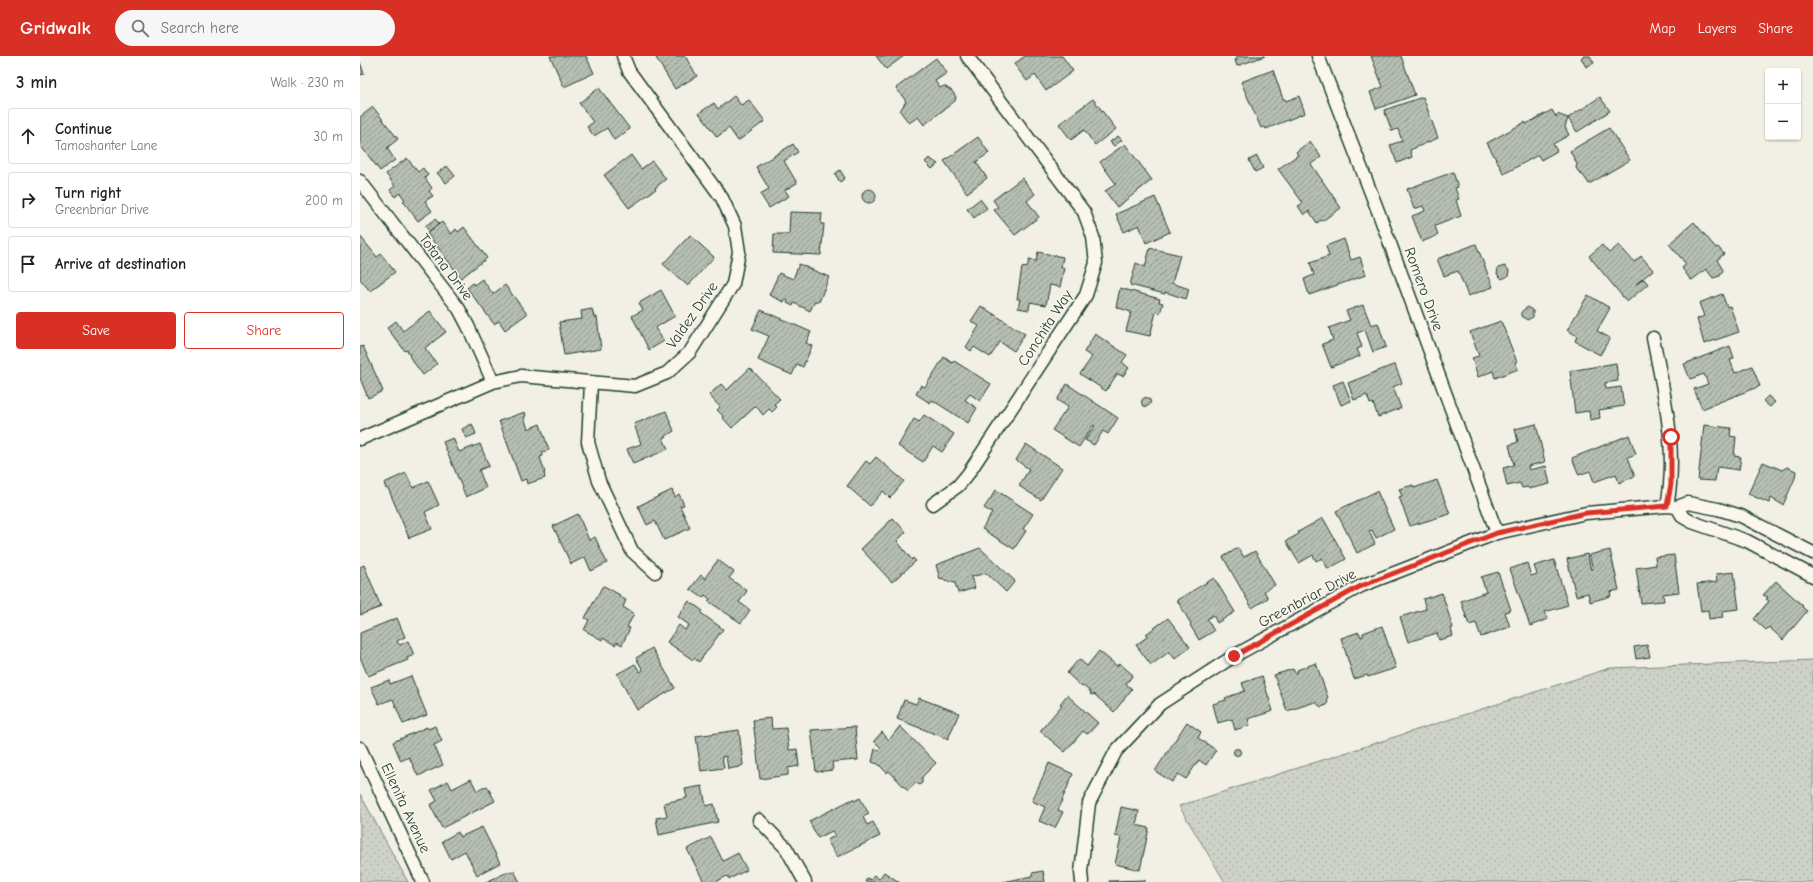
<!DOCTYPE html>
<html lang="en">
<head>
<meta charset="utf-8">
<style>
  body { margin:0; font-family:"Comic Neue",sans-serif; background:#f6f6f6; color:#222 }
  .controls { position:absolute; right:12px; top:12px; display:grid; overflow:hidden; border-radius:4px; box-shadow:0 1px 3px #0004 }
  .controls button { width:36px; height:36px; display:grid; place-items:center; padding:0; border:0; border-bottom:1px solid #e0e0e0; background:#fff; color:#222; font:20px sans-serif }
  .stop { position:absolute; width:12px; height:12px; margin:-9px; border:3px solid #d93025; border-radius:50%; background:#fff }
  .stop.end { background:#d93025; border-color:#fff; box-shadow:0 1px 4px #0008 }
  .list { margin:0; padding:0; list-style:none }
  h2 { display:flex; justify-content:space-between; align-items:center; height:52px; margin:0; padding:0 16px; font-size:17px }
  h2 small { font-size:13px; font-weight:400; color:#767676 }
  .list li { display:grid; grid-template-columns:26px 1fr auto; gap:12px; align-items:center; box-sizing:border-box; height:56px; margin:0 8px 8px; padding:0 8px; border:1px solid #e0e0e0; border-radius:4px }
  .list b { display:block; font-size:15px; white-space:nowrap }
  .list p { margin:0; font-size:13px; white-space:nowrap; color:#767676 }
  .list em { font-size:13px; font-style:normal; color:#767676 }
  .actions { display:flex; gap:8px; padding:12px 16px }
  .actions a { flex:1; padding:9px 0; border:1px solid #d93025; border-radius:4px; text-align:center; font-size:14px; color:#d93025 }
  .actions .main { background:#d93025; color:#fff }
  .icon { flex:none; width:22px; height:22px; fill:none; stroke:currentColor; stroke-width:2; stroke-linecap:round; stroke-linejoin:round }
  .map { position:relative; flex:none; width:1453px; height:826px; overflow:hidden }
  header { display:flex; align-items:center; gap:24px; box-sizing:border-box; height:56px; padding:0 20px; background:#d93025; color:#fff }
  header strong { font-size:19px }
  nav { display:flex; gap:22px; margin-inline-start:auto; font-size:14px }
  .search { width:280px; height:36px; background:#f6f6f6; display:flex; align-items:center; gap:10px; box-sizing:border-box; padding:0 14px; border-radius:22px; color:#767676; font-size:15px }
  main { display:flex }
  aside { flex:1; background:#fff }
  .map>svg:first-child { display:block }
  .grass { fill:url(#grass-dots); stroke:#77887e }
  .building { fill:url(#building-hatch); stroke:#1f3d34 }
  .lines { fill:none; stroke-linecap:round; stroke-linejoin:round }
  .street-casing { stroke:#1f3d34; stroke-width:15 }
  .street { stroke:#fbf7ec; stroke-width:12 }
  .route { stroke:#d93025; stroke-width:5 }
  .labels { text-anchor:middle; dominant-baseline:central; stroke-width:3; stroke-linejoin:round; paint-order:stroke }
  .street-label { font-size:15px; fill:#1f3d34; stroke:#fbf7ec }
</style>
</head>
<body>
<header>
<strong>Gridwalk</strong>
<div class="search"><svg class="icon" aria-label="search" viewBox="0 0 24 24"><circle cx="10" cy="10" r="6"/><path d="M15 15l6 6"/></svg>Search here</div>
<nav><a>Map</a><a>Layers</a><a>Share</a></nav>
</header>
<main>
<aside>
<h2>3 min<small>Walk · 230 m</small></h2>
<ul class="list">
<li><svg class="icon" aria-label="ahead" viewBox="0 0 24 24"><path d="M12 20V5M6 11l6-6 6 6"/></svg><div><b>Continue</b><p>Tamoshanter Lane</p></div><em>30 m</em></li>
<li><svg class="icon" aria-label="right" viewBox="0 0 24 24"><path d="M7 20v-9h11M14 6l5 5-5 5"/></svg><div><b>Turn right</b><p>Greenbriar Drive</p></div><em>200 m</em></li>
<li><svg class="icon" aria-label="arrive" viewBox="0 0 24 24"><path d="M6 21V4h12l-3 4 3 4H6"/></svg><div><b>Arrive at destination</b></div></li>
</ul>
<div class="actions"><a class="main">Save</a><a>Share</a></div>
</aside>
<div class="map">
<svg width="1453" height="826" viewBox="0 0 1453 826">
  <defs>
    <pattern id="grass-dots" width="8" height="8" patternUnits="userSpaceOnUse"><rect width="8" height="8" fill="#cfd2c8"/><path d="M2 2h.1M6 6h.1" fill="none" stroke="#b1b5ac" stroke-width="1.8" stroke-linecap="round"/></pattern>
    <pattern id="building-hatch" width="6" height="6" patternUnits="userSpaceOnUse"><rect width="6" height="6" fill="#b7beb3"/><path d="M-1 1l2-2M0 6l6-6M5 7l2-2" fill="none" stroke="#949c92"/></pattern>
  </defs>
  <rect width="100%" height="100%" fill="#f2f0e5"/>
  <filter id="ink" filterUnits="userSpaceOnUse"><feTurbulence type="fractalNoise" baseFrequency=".025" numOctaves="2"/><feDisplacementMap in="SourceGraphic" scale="8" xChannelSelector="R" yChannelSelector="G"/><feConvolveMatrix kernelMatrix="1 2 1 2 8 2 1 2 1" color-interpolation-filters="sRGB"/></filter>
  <g filter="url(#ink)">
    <path class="grass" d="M1453,604V826H865L819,750L1250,612Z
      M0,738L48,826H0Z"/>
    <path class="building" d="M190,0H226L234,17L204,31Z
      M295,0H325L337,20L315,33Z
      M516,0H544L526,13Z
      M665,0H702L713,15L686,35L675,19L667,25L654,8Z
      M875,0H905L877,10L875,4H877Z
      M1011,0H1041L1055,39L1016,53L1010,36L1023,31Z
      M1223,0H1230L1234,7L1226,11L1221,2Z
      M576,2L587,17L575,25L580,32L584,30L592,35L596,41L595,45L564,69L558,61L549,67L540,55L546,45L536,32Z
      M0,6L4,18L0,19Z
      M913,14L923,43H925L926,45L939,40L945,57L906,73L905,71L901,72L881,26Z
      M239,32L270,73L254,84L247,72L234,80L227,71L233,66L219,47Z
      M374,40L381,49L389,44L405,65L378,85L369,72L357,81L339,57L354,47L358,53Z
      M1063,41L1078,82L1050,94L1052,101L1037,107L1030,89L1042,85L1038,73L1032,75L1024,54Z
      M1240,41L1250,55L1217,76L1208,62Z
      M733,43L756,73L735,89L724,74L711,84L699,68Z
      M13,51L38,83L27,92L35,104L20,115L0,89V61Z
      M1192,54L1196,61L1197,58L1208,62L1205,71L1209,79L1193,88L1197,95L1181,104L1178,99L1144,118L1127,87L1165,66L1166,68Z
      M1249,72L1270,104L1229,128L1223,119L1220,118L1216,112L1217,108L1210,95Z
      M758,80L762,84L754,90L750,86Z
      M618,81L629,97L616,106L627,122L607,137L584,105Z
      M950,85L961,101L951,108L981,152L962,165L961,164L957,167L949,155L944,159L938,150L943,147L918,113L938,99L936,96Z
      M433,88L438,96L424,105L437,127L425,134L429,140L409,152L400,138L409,133L396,111Z
      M765,88L792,124L757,151L745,135L756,128L740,106Z
      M271,99L281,113L292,105L306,123L295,132L296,133L269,152L244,119Z
      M897,100L903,112L895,116L889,104Z
      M47,102L58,116L63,112L68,119L65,122L72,132L69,135L73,140L65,145L72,155L58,165L43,145L45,144L40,137L35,141L30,134L35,130L26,118Z
      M569,102L578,108L572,113L565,106Z
      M87,110L95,120L86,127L77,117Z
      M480,114L485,122L480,126L475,118Z
      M1093,116L1098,131L1095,132L1099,143L1096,144L1101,160L1075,170L1078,179L1062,186L1052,160L1065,155L1063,150L1054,153L1047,133Z
      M662,122L675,138L667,145L679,161L655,179L634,154L638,151L633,144Z
      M502 140a7 7 0 1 1 14 0a7 7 0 1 1-14 0Z
      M795,141L810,176L786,187L779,169L764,176L756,158Z
      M620,143L627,152L614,162L607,153Z
      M430,156L462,157L461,168H464L461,199L413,197L414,178H429Z
      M75,163L79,167L69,175L65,170Z
      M82,166L91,178L96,173L98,176L104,171L127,202L101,222L67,177Z
      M1334,166L1356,192L1358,191L1364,198L1357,204L1363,214L1360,220L1353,222L1346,213L1332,224L1330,223L1322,212L1326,208L1309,188Z
      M330,179L354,201L328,230L303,208Z
      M0,180L17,201L21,198L35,216L10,235L0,223Z
      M984,183L991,204L1000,201L1006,219L949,239L944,223L954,219L950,207L969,200L966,190Z
      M1116,188L1133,231L1108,240L1098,215L1084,220L1077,203Z
      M1242,189L1249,197L1259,189L1274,206L1281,200L1293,214L1276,228L1284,223L1288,228L1267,246L1229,200Z
      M790,192L820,199L812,227L829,233L826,243L805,236V238L770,229L776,207L785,211Z
      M678,196L703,201L701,212H704L700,231L690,229L686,249L670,246L669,254L658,252L660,243H657L662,211L667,212L669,204L676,205Z
      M439,208L469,221L459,246L455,245L450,255L434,247L433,250L427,247L428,245L425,243L424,246L409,239L419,217L433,223Z
      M1145,210L1149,214L1148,220L1142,223L1137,218L1138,212Z
      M122,223L133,238L145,229L167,258L145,274L139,265L134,268L107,232L113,227L114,229Z
      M760,232L800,243L799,246L803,247L800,257L796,256L790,280L766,275L771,256L756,251Z
      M301,234L315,260L295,272L304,285L289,294L272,260L283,254L279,247Z
      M1362,238L1367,251L1370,250L1379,276L1344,288L1337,263L1344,260L1339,247Z
      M1228,239L1250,252L1237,275L1250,282L1240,299L1215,285L1217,280L1207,274Z
      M1003,249L1011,269L1018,267L1026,291L1013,296L1005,274L997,277L1002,291L997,293L1000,300L971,311L962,288L973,284L969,272L990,264L986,255Z
      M621,250L665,278L654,295L640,286L630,301L614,291L611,295L606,291L619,270L611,265Z
      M1168,251L1173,255V261L1167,264L1162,260V255Z
      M232,253L234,261H237L241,293L204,299L199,266L222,263L221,255Z
      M401,254L451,276L446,287L452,290L443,311L437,308L432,319L398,304L409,280L392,273Z
      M70,255L86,276L65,292L77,308L63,319L49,300L50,299L47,294L45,295L27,272L36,265L43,275Z
      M1141,265L1157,306H1155L1158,313L1135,322L1133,315L1118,321L1112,302L1119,300L1110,276Z
      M735,278L767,299L762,306L769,312L763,320L757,318L746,335L720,318L732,301L724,296Z
      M3,290L23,335L8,342L0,322V291Z
      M1370,290L1374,302L1370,304L1375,317L1392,310L1400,330L1342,353L1334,333L1348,328L1344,318L1330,323L1324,308Z
      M584,301L592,307L594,305L631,328L620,345L610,338L605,344L617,352L608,367L572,344L570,347L556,338L561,329L565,331Z
      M1256,307L1258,325L1245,327L1246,333L1261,331L1264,350L1239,354L1240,362L1230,364L1229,355L1215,357L1210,315Z
      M1033,309H1035L1042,327L1033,331L1041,352L1018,361L1013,347L1010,348L1007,339L994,344L988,327Z
      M390,312L420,343L414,348L417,351L412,356L409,353L403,359L396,350L372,372L362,361L363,360L357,354L360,351L349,339L361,328L367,334Z
      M983,325L991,345L981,349L973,329Z
      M707,328L758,362L748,378L743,375L734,389L725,384L735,370L733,369L719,391L692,374L708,351L697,344Z
      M1408,340L1415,346L1410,351L1403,345Z
      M781.5 346a4.5 4.5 0 1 1 9 0a4.5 4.5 0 1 1-9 0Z
      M306,355L314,375L303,382L308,393L273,408L267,393L281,388L274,368Z
      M165,356L166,360L164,361L168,373L180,368L189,394L182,396L183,400L180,401L185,417H184L185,422L167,428L166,423L161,425L139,365Z
      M564,359L594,378L582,396L573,390L563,406L538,390L554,363L559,366Z
      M112,368L116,378L106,382L102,373Z
      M1176,368L1185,406L1168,410L1169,414L1186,410L1190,428L1169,433L1168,431L1162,432L1160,427L1147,430L1143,412L1154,409L1149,389L1158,386L1155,373Z
      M1344,369L1371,372L1370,380L1376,381L1374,400L1381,401L1379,414L1357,411L1355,425L1338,424Z
      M1269,379L1276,398L1268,401L1275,420L1259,427L1256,418L1234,426L1230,415L1219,419L1212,402Z
      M93,382L99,396L120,388L129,410L119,414L126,432L106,441L83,386Z
      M666,388L702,412L681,444L659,430L669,413L656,404Z
      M516,401L544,425L530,442L523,435L510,450L487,430L506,405L510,408Z
      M1403,406L1422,414L1427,411L1436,415L1435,422L1423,449L1411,442L1409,447L1388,438Z
      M46,417L53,432L68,425L79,449L65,456L72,473L49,482L28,432L26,433L24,427Z
      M1077,424L1090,458L1050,470L1039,441L1042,440L1039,433L1053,429L1054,432Z
      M312,434L315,441L319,438L324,449L320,450L330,472L304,484L295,465L287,469L278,450Z
      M636,434L673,458L663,473L666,475L654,493L622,473L632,457L624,452Z
      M1017,435L1034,473L1016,482L1012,474L1009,475L1015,488L997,497L976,455Z
      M218,458L229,484L235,481L247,507L231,515L225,501L211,508L193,470Z
      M533,462L546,476L537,485L552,504L553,502L556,505L532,526L501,493Z
      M963,462L986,503L968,513L962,502L956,505L953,499L939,507L926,485L939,478L938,476Z
      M620,492L655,525L646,536L626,517L611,521L615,532L598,537L595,527L584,524L583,522L580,523L576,509Z
      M878,492L884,501L895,495L915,529L904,535L908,542L892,552L863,501Z
      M1250,494L1259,534L1250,536L1251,540L1230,546L1228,537L1216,540L1207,503L1227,498L1231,514L1233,513L1229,499Z
      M1314,499L1319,536L1303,538L1304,545L1281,547L1276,512L1296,509L1295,501Z
      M358,504L374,516L369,522L387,535L379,546L390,554L381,567L348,545L350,543L345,539L343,542L330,533L341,519L346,523V520Z
      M1194,504L1208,549L1185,556L1188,563L1170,570L1150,513L1167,507L1171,520L1177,518L1174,510Z
      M4,509L21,551L0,559V511Z
      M1138,516L1151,554L1145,556L1150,571L1121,581L1116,567L1109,569L1101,545L1126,536L1121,521Z
      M1374,516L1379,553L1362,555L1363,561L1349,563L1348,554L1341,555L1337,528L1357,526L1356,518Z
      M854,522L875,556L857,567L853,559L847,563L854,575L839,584L830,569L831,568L817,544Z
      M1416,525L1443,550L1442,551L1447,555L1423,584L1409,571L1406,574L1394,563L1409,545L1406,543L1408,541L1403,539Z
      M244,530L260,539L259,541L266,544L263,551L274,558L267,571L270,572L262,589L257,586L255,589L243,582L242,584L224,574L229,564L225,562L242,531Z
      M1082,537L1093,572L1091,573L1093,580L1079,584L1077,577L1048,586L1040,561L1066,553L1063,543Z
      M329,545L343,555L341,557L363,573L339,606L334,602L333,604L307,586L319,569L325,574L329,569L318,561Z
      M37,562L45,581L37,585L38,587L40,589L48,585L54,599L47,602L48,604L8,620L0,601V577Z
      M808,562L830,591L815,603L809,596L791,609L776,589L787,581L786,578Z
      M1022,570L1036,612L1008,621L1007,619L994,623L981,582L999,576L1001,581L1003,580V577Z
      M1287,589L1290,601L1276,603L1274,591Z
      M292,592L315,632L277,654L257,618L275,608L280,616L283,614L276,602Z
      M739,595L757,610L759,607L773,619L766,628L772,633L754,656L734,638L732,639L730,638L731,636L723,630L722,631L707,617L719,603L727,610Z
      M956,607L968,642L967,649L961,651L955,646L927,655L914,619L933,613L935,617L937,616V614Z
      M51,620L67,659L43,668L33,643L19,648L11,631L29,624L30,628Z
      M902,620L913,655L888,663L890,669L875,674L872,663L858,667L853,648L866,644L865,642L885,635L882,627Z
      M707,639L738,667L729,677L727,678L723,675L705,696L680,675L702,649L700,648Z
      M559,642L599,657L588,683L537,663L544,644L556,648Z
      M411,662L412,673L426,672L429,694L437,693L439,710L428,712V719L400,723L393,664Z
      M827,666L841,676L838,682L856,694L846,709L839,704L826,723L818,718L812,726L795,715Z
      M75,670L82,685L74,689L83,709L58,720L49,701L41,705L33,686L67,671L68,673Z
      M540,670L576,707L562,721V727L559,729L556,726L548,735L529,715L527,717L518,708L512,706L515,693L519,694L521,692L514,685L522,676L529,684Z
      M495,671L498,704L472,706L473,714L456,716L451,674Z
      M379,674L383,709L380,710V711L368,713L366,700L362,701L364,712L341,715L336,680Z
      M873.5 696a3.5 3.5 0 1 1 7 0a3.5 3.5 0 1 1-7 0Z
      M689,707L713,718L702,744H703L698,754L703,756L695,772L679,765L685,751L672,745Z
      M111,723L117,735L127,730L135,745L82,772L70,749L77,745L71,734L88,725L92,733Z
      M342,730L346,750L354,748L358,766L299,779L296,762L307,760L304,747L327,742L325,733Z
      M500,742L509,758L503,761L507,769L513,766L520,780L477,801L467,784L475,780L472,775L458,782L449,765L493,743L494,745Z
      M761,751L779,755L776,769L789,772L780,814L755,808L761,781L755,780Z
      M122,771L140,807L117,819L105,795L91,803L82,785L98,776L100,781Z
      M351,781L363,805L378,797L387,814L369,823L367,820L356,826H344L327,793Z
      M150,815L151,817L154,815L160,826H126Z
      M683,815L685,826H643L672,820V817Z
      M524,816L539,826H505L507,822L511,824L514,819L519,823Z
      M785,824V826H749V825Z"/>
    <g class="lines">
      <g class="street-casing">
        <path id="street" d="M958,0L1018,155L1137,477
          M0,125L99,253L108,270L133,326
          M1293,282C1304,338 1318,393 1307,450
          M231,327L228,386L239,425L272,495L295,516
          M0,383L133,326L161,320L275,330L307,317L330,296L373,228L379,196L375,170L362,142L269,15L263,0
          M573,448L598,430L608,418L726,239L736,207L733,181L724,156L607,0
          M1317,451L1323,461L1332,466L1387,485L1453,520
          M0,692L63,826
          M399,764L426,792L445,826
          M722,826L721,816L729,747L756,695L800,648L874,600L1001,530L1137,477L1226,457L1307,450L1317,451L1328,447L1358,453L1381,460L1453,497"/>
      </g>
      <use href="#street" class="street"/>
    </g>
  </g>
  <g class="lines" filter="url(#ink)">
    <path class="route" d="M874,600L1001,530L1137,477L1226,457L1307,450L1311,428V381"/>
  </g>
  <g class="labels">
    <g class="street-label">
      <text transform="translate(86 211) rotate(53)">Totana Drive</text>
      <text transform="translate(1064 233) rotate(70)">Romero Drive</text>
      <text transform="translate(332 259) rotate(-55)">Valdez Drive</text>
      <text transform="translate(685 272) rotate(-57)">Conchita Way</text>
      <text transform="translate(947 542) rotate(-28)">Greenbriar Drive</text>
      <text transform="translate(46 752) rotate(65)">Ellenita Avenue</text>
    </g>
  </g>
</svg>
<div class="controls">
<button>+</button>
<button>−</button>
</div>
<div class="stop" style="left:1311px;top:381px"></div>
<div class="stop end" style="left:874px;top:600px"></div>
</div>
</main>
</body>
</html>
